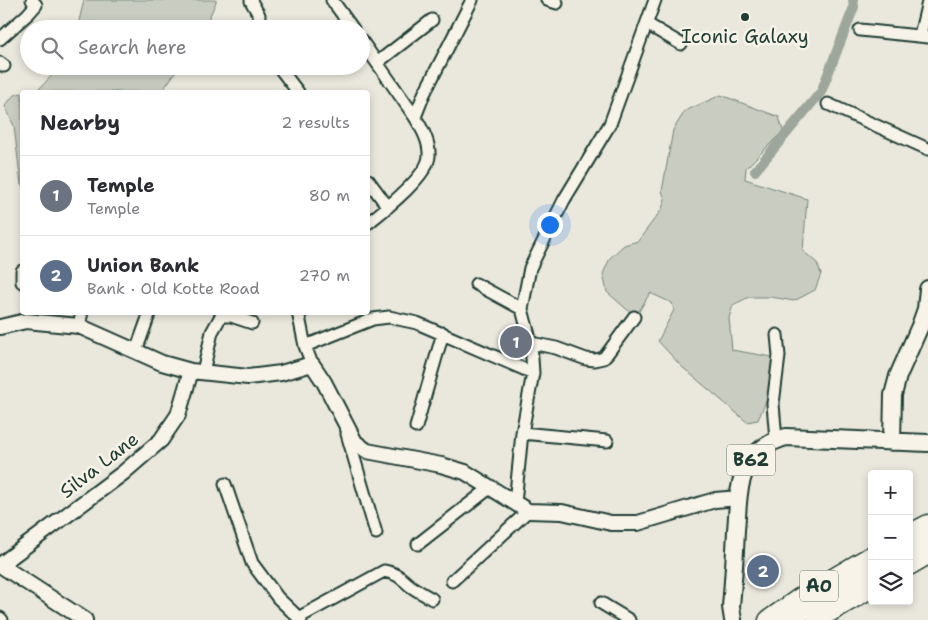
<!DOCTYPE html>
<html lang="en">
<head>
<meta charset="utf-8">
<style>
  body { margin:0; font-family:"Shantell Sans",sans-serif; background:#f7f7f7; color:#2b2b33 }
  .controls { position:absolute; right:15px; bottom:15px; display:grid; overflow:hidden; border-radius:5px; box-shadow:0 2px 8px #0003 }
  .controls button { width:45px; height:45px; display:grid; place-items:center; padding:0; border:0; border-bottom:1px solid #e1e1e2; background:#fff; color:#2b2b33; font:25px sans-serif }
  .you { position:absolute; left:549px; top:224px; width:18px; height:18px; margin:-12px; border:4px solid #fff; border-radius:50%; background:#1a73e8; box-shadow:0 0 0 8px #1a73e833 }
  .badge { display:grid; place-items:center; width:32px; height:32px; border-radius:50%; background:#d93025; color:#fff; font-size:16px; font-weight:700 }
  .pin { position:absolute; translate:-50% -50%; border:2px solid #fff; box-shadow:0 1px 5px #0006 }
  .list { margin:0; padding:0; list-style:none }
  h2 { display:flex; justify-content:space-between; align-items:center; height:65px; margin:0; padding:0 20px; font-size:21px }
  h2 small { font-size:16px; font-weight:400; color:#7c7c81 }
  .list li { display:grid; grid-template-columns:32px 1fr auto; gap:15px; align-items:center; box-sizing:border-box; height:80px; padding:0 20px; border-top:1px solid #e1e1e2 }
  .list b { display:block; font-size:19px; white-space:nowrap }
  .list p { margin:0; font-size:16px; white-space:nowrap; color:#7c7c81 }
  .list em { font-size:16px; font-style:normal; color:#7c7c81 }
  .icon { flex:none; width:28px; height:28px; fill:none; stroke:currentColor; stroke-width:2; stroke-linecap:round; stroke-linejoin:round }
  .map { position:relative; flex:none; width:928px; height:620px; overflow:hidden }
  .search { position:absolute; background:#fff; box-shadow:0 2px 8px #0003; left:20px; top:20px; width:350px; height:55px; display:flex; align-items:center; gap:12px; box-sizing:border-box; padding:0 18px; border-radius:28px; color:#7c7c81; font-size:19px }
  .panel { position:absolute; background:#fff; box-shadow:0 2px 8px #0003; left:20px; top:90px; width:350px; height:225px; border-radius:5px }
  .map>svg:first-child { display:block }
  .green { fill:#c8ccc1; stroke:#74847a }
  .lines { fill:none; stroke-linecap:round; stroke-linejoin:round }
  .canal { stroke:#9ca69c; stroke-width:10 }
  .minor-casing { stroke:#1f3d34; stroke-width:15 }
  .tertiary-casing { stroke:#1f3d34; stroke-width:18 }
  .primary-casing { stroke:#1f3d34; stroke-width:20 }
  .trunk-casing { stroke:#1f3d34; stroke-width:21 }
  .minor { stroke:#f7f3e8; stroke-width:11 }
  .tertiary { stroke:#f7f3e8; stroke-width:14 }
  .primary { stroke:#f7f3e8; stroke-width:16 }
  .trunk { stroke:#f7f3e8; stroke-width:18 }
  .poi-dot { fill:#1f3d34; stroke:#f7f3e8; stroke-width:2 }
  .labels { text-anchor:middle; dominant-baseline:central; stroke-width:5; stroke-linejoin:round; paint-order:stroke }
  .shield { fill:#f7f3e8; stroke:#60746a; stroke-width:1 }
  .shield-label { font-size:18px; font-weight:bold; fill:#1f3d34 }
  .poi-label { font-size:19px; fill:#1f3d34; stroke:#f7f3e8 }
  .street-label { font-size:19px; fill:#1f3d34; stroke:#f7f3e8 }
</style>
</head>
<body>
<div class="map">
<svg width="928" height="620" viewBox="0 0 928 620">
  <rect width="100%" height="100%" fill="#eae8dd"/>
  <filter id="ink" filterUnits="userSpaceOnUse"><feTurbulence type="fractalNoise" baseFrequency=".02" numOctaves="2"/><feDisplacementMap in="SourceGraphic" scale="10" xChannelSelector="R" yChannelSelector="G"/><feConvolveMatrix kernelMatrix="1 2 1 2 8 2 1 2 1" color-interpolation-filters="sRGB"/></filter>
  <g filter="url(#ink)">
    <path class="green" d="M84,0H216V2L204,29H77Z
      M61,66H180L165,87V92H27L38,90Z
      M22,93V185H21L14,126L5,106L14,95Z
      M721,95L779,117L783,131L746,168L745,179L807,199L803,251L817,263L821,274L815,290L794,301L771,297H749L733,305L729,318L732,350L772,357L779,371L758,420L747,422L681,366L658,341L674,310L672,303L650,293L638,313L632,314L607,292L603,274L610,258L624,245L638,241L662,209L665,199L662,191L673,130L685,111Z"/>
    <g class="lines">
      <path class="canal" d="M755,171L821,92L854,7L853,0"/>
      <g class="minor-casing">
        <path id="minor" d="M332,0L353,29
          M547,0L557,3
          M251,1L259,15L258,29
          M647,24L681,44
          M860,30L928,37
          M920,35L928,2
          M0,39L28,14L36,5L32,0
          M361,40L415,117
          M378,62L432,20
          M0,63L4,66
          M278,66L298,92
          M828,104L928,149
          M368,180L388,207
          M368,223C383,211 428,176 429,156C430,142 422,129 415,117L424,94L472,0
          M22,271V282
          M476,284L522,309
          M298,312L305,346L312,364
          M79,326L82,312
          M531,343L556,348L586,359L595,360L604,358L634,317
          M305,346L373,319L389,317L417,323L533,373
          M136,351L150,312
          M203,372L212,332L221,316H231L252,323
          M416,427L443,333
          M522,433L607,441
          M347,434L376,533
          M776,440L773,404L779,356L777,335
          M225,484L252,563L278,598L301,620
          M515,503L522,433L533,373L531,343L522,309L530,268L564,200L610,124L655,0
          M418,544L491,487
          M452,581L528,511
          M601,603L629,620
          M0,618L2,620
          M298,618L384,571C396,573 400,577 408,584C415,590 424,594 432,599"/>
      </g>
      <g class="tertiary-casing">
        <path id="tertiary" d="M0,327L26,321L79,326L162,363L191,371L248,377L281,373L312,364L324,382L355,442L367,451L441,465L465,472L528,511L562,512L611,523H638L715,500L739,498
          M85,620L0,565L123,473L161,440L178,415L191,371"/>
      </g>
      <g class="primary-casing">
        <path id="primary" d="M892,442L893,395L898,376L920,326L926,309L928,289
          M733,620L731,607C733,582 735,556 736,530C738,510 737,485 747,466C755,451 769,442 786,437L928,443"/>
      </g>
      <g class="trunk-casing">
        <path id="trunk" d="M909,534L928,524
          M909,551L928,540
          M909,566L928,555
          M768,620L799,598L872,555
          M788,620L872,572
          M817,620L872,588"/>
      </g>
      <use href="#minor" class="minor"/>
      <use href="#tertiary" class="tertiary"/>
      <use href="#primary" class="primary"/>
      <use href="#trunk" class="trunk"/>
    </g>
  </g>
  <circle class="poi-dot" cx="745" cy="17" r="5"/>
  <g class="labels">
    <g class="shield">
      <rect x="727" y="444.5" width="48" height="31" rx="4"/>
      <rect x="800" y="570.5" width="38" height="31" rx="4"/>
    </g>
    <g class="shield-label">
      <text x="751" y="460">B62</text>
      <text x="819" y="586">A0</text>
    </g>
    <g class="poi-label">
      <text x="745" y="36">Iconic Galaxy</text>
    </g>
    <g class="street-label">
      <text transform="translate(99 465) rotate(-38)">Silva Lane</text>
    </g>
  </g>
</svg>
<div class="controls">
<button>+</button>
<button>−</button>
<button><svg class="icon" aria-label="layers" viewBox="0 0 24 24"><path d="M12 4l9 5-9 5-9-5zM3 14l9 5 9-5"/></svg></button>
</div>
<div class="you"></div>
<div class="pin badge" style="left:516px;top:342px;background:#6b7280">1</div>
<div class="pin badge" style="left:763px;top:571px;background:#5c6f8a">2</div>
<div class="search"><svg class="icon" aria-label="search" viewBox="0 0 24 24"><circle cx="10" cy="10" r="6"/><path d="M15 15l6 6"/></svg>Search here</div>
<section class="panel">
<h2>Nearby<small>2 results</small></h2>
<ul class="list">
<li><span class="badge" style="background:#6b7280">1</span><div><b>Temple</b><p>Temple</p></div><em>80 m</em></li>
<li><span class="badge" style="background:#5c6f8a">2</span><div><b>Union Bank</b><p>Bank · Old Kotte Road</p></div><em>270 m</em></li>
</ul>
</section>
</div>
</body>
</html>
